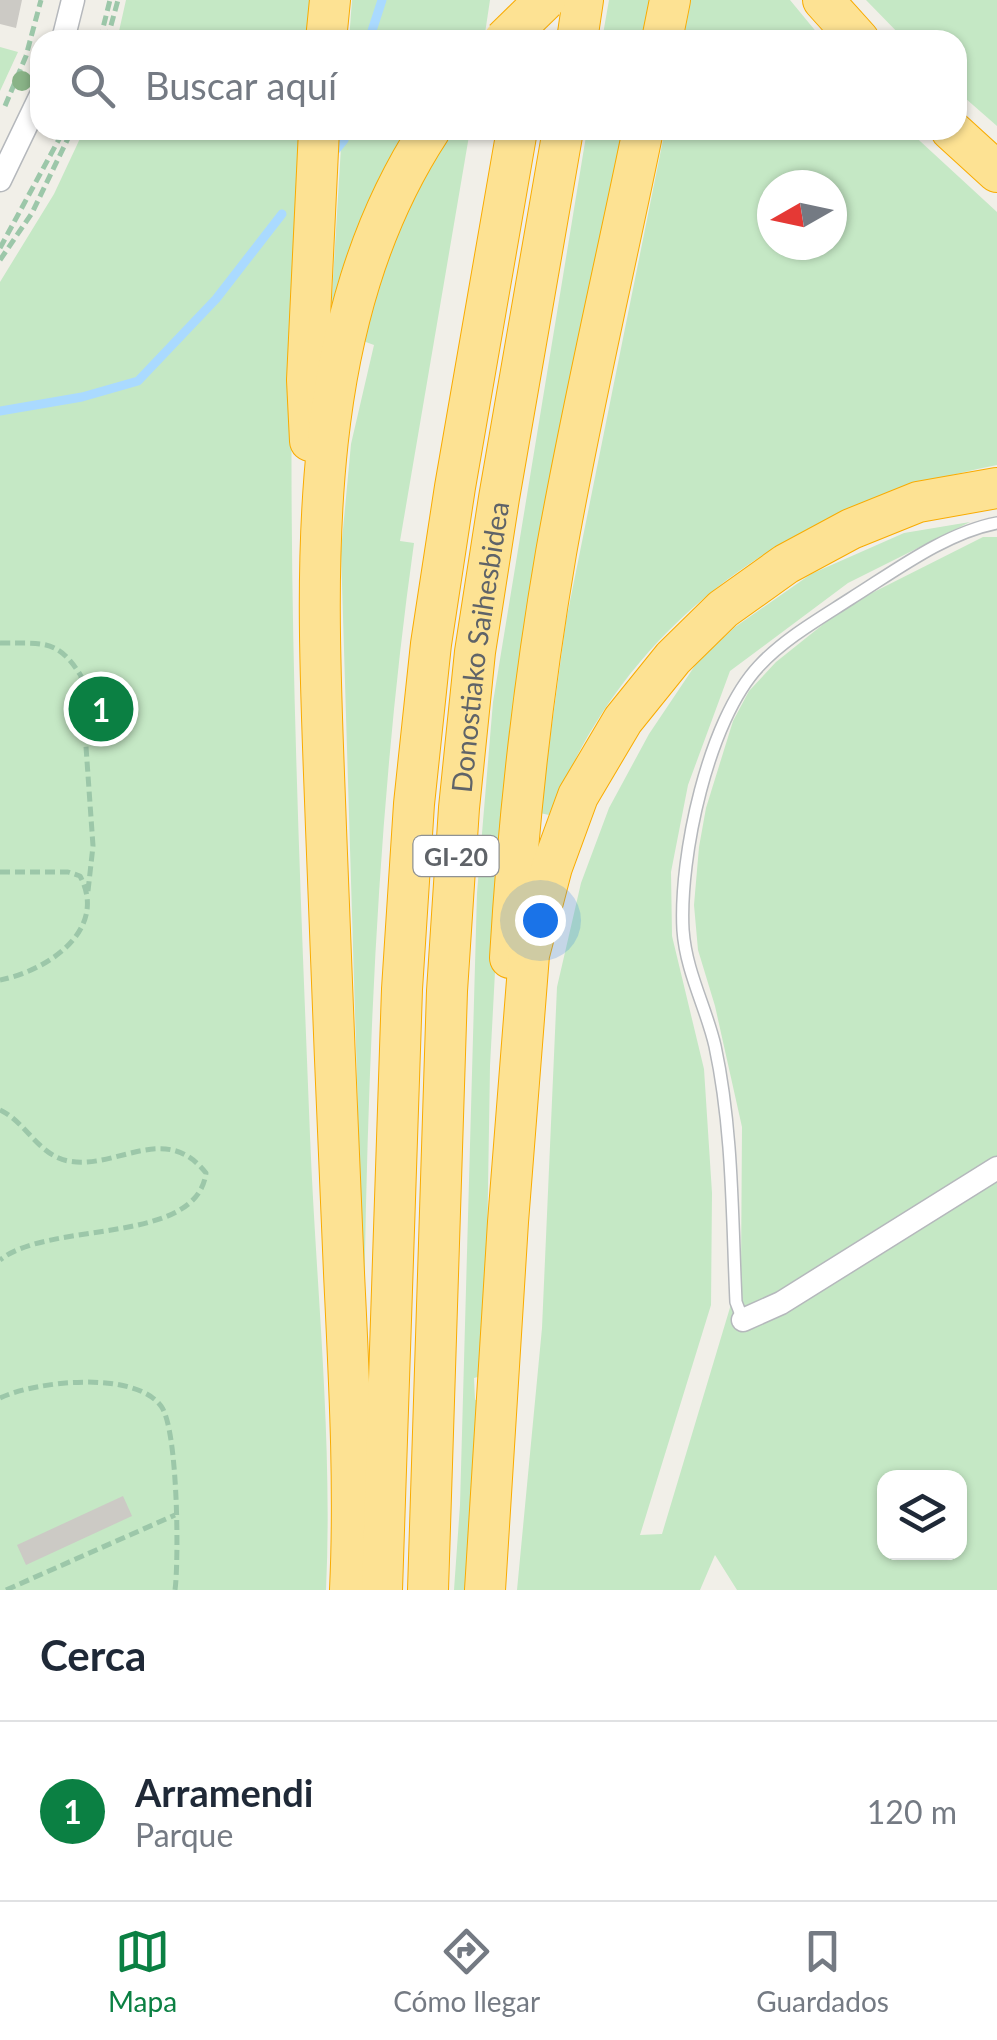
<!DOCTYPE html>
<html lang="es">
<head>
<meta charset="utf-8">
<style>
  body { margin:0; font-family:Lato,sans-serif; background:#f2f2f3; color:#1f2937 }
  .controls { position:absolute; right:30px; bottom:30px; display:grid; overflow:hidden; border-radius:20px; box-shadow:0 2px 8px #0004 }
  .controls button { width:90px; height:90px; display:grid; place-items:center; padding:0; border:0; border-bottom:2px solid #e0e1e3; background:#fff; color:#1f2937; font:50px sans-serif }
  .compass { position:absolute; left:757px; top:170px; width:90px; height:90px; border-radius:50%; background:#fff; box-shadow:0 2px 8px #0004; rotate:261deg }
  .you { position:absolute; left:540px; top:920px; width:35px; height:35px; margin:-25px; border:8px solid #fff; border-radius:50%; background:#1a73e8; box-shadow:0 0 0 15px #1a73e833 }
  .badge { display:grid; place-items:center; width:65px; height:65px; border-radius:50%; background:#0b8043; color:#fff; font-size:32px; font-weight:700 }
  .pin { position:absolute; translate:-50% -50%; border:5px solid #fff; box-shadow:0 2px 10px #0006 }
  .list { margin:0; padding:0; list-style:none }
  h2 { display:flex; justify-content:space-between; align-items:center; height:130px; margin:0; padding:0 40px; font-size:42px }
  h2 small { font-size:32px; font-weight:400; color:#747a83 }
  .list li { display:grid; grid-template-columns:65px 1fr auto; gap:30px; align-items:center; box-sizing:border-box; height:180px; padding:0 40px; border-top:2px solid #e0e1e3 }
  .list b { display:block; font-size:38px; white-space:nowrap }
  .list p { margin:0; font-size:32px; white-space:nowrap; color:#747a83 }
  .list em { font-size:32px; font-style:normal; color:#747a83 }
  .icon { flex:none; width:55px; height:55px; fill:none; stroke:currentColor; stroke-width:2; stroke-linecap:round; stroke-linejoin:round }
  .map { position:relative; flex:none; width:997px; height:1590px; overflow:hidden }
  .search { position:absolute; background:#fff; box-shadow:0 2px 8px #0004; left:30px; right:30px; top:30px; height:110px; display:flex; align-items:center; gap:25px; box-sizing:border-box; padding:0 35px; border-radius:30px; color:#747a83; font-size:38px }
  .sheet { height:310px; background:#fff }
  nav { display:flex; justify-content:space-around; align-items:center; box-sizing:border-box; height:140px; border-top:2px solid #e0e1e3; background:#fff; font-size:28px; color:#747a83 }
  nav a { display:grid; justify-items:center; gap:5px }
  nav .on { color:#0b8043 }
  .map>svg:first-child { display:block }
  .green { fill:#c5e8c5; fill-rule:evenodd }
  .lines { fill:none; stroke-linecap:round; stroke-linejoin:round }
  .stream { stroke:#aadaff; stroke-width:9 }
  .building { fill:#cccac5 }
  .service-casing { stroke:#b5b8bc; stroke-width:14 }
  .minor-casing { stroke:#b5b8bc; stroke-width:25 }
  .motorway-casing { stroke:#f9ab00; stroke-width:42 }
  .path { stroke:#9cc7a9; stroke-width:5; stroke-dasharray:10 5; stroke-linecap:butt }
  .service { stroke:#fff; stroke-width:11 }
  .minor { stroke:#fff; stroke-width:22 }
  .motorway { stroke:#fde293; stroke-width:40 }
  .motorway-bridge-casing { stroke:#f9ab00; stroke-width:42; stroke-linecap:butt }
  .motorway-bridge { stroke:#fde293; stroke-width:40 }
  .tree { fill:#89b387 }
  .labels { text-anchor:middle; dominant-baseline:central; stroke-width:10; stroke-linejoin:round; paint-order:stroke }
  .shield { fill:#fff; stroke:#8f9295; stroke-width:2.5 }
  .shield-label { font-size:25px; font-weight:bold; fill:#5f6368 }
  .street-label { font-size:28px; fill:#5f6368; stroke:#fff }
</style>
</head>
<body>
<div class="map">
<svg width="997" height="1590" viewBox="0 0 997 1590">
  <rect width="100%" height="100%" fill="#f1efe8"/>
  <path class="green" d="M126,0H314L311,40H117Z
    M352,0H490L484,40H349Z
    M609,0H657L649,40H602Z
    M691,0H790L823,40H683Z
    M866,0H997V126L957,91V40H905Z
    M0,47L18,52L0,91Z
    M84,130H303C299,211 293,291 292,372C289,627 300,882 310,1136C316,1287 333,1439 326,1590H0V282L54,194Z
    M342,130H470L400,541L414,543C378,798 368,1054 364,1310L341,551L351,444L374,345L330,329Z
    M587,130H632L503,821L490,1066L485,1375L474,1378L475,1400L485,1398L470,1590H454L460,1505L477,893L493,702Z
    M665,130H908L997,212V465C831,497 684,579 594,726C576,754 564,785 549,815L540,813L566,621ZM772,185H832V245H772Z
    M970,522L848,583L730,671L688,785L671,872L672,936L704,1069L712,1193L711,1305L640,1535L662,1534L741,1271L742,1127L715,1006L698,950L694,905L699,847L706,808L733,721L749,691L776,662L846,606L983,537H997V1590H737L715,1555L700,1590H517L542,1328L557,987L581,883L609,808L649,734L698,661L735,627L811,574L904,533ZM884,1478H960V1552H884Z"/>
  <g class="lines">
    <path class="stream" d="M369,40L382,0
      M335,151L344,140L347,130
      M0,411L82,397L138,381L216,299L282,214"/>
  </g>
  <path class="building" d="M0,0H22L16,28L0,24Z
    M123,1496L132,1516L26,1565L17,1545Z"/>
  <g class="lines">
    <g class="service-casing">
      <path id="service" d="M743,1320L736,1302C732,1217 733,1130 715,1046C706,1007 686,972 683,930C679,857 708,720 759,666C784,639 819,619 850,599C895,571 945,533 997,523"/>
    </g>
    <g class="minor-casing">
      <path id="minor" d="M63,40L73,0
        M0,180L40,97
        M743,1320L781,1303L997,1168"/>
    </g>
    <g class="motorway-casing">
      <g id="motorway">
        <path d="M823,0L859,40"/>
        <path d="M326,40L330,0"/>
        <path d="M577,40L583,0"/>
        <path d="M662,40L670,0"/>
        <path d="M951,130L997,172"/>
        <path d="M310,441L307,380L319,130"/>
        <path d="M510,958C518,822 533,687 556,553C581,411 614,271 643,130"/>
        <path d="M350,1590C355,1484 349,1379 344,1273C338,1125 331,976 326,828C318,596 297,334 430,130"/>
        <path d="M382,1590L402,989L414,804L431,644L455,487L517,130"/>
        <path id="s1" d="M428,1590L447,991L459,808L475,652L499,498L563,130"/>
        <path d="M485,1590L508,1222L529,955L552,867L578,796L623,720L673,658L723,609L786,564L851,529L918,502L997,488"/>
      </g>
    </g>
    <path class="path" d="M100,40L110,0
      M107,40L118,0
      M5,106L26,56L41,0
      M0,248L64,130
      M0,260L32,213L72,130
      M0,643C41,644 57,637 81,676L93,846L88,891
      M0,872H68L80,876C109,930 47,971 0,980
      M0,1110C26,1122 38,1155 68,1161C118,1170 165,1121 206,1173C196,1246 50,1220 0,1260
      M0,1398C36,1381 134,1370 161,1406C178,1428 179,1560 175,1590
      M6,1590L175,1515"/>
    <use href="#service" class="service"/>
    <use href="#minor" class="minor"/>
    <use href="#motorway" class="motorway"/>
    <g class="motorway-bridge-casing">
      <path id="motorway-bridge" d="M504,40L545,0"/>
    </g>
    <use href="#motorway-bridge" class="motorway-bridge"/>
  </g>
  <circle class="tree" cx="22" cy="81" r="10"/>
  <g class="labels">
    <rect class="shield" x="413.5" y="836" width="85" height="40" rx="8"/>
    <g class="shield-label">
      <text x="456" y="856">GI-20</text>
    </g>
    <g class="street-label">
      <text stroke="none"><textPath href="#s1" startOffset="945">Donostiako Saihesbidea</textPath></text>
    </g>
  </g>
</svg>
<div class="controls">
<button><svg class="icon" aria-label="layers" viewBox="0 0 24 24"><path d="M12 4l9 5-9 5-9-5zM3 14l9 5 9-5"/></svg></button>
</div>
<svg class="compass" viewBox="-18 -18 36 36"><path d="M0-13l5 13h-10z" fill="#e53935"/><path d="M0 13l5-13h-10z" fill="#747a83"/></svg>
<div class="you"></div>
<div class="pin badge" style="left:101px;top:709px">1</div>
<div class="search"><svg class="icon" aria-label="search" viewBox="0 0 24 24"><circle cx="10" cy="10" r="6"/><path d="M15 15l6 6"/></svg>Buscar aquí</div>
</div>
<section class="sheet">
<h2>Cerca<small></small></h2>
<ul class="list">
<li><span class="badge">1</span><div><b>Arramendi</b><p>Parque</p></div><em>120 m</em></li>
</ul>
</section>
<nav>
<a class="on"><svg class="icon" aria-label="map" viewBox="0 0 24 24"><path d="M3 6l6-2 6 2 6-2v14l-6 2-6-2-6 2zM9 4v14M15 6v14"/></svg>Mapa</a>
<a><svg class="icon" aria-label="directions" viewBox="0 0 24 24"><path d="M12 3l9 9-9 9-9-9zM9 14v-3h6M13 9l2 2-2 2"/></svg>Cómo llegar</a>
<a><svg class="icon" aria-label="saved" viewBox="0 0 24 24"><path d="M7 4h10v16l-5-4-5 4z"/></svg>Guardados</a>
</nav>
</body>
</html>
